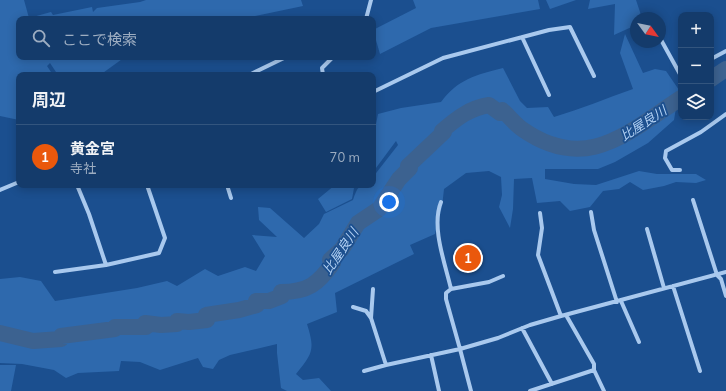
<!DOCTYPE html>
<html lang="ja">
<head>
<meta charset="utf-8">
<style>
  body { margin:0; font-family:Mulish,"Noto Sans JP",sans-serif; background:#214673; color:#f1f3f6 }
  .controls { position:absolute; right:12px; top:12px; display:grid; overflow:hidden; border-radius:8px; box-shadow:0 2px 10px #0003 }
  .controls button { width:36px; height:36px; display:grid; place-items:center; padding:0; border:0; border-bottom:1px solid #33557e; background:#143b6b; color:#f1f3f6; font:20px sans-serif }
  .compass { position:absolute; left:630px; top:12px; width:36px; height:36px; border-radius:50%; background:#143b6b; box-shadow:0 2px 10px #0003; rotate:123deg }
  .you { position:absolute; left:389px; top:202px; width:14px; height:14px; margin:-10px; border:3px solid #fff; border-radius:50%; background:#1a73e8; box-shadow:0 0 0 6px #1a73e833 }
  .badge { display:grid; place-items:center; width:26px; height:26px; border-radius:50%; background:#ea580c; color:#fff; font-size:13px; font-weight:700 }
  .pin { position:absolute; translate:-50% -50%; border:2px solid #fff; box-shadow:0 1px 4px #0006 }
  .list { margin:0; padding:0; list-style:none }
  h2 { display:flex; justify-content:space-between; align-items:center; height:52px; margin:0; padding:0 16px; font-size:17px }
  h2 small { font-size:13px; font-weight:400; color:#9dadc1 }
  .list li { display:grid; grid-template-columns:26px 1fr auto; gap:12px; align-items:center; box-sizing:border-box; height:64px; padding:0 16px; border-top:1px solid #33557e }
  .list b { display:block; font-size:15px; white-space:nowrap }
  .list p { margin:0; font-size:13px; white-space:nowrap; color:#9dadc1 }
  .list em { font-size:13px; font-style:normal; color:#9dadc1 }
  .icon { flex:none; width:22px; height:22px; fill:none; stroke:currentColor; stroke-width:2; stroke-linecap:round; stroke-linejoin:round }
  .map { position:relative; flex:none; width:726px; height:391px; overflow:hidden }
  .search { position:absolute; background:#143b6b; box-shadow:0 2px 10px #0003; left:16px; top:16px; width:360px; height:44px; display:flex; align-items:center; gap:10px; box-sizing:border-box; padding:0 14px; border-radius:8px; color:#9dadc1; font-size:15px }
  .panel { position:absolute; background:#143b6b; box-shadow:0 2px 10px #0003; left:16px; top:72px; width:360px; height:116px; border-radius:8px }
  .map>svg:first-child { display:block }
  .green { fill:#2e69ad }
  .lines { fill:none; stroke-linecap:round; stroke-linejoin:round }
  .river { stroke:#3c6290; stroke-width:16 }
  .minor { stroke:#a9c9ee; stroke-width:4 }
  .labels { text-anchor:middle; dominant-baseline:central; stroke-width:3.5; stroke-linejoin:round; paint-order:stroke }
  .water-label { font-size:13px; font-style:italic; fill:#b5d3f5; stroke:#1b4f8f }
</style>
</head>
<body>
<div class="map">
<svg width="726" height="391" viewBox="0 0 726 391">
  <rect width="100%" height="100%" fill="#1b4f8f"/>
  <path class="green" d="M0,0H24L29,18L51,12L53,15L92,7L93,12L97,8L140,2L146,0H301L303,6L241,19H19V57H125L100,75H58L50,63L47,66L53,75H19V120L0,116Z
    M413,0H538L540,9L431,28L380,54L373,30L416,8Z
    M546,0H576L550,9Z
    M590,0H636L642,18H636V25L614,35L615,4L588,9Z
    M625,34L643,73L655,69L666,71L679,90L674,120L648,143L615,162L598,169H545V179L574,184L596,185L639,171L657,174H696L706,180L696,183L676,182L664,186L643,190L630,182L619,189L603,191L590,207L570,211L560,201L537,203L532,178L514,179L513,209L510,228L499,207L502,195L501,177L489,171L466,173L444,189L442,207L435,234L410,245L414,254L335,293L337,312L307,324C315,350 313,353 296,374L303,380L319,378L331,391H287L281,388L277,353V344L230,355L219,360L213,369L203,367L198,358L160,370L140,362L121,361L119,371L78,373L66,378L54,370L22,364L0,363V279L20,277L41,281L55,301L137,288L167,281L177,286L205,269L218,276L245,267L256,271L265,256L252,235L277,237L259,220L258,207L270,208L304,238L319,224L324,214L353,200C358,186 358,185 373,185V177L398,145L396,141L373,172V125L376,124L378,114L401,108L441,102C458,79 476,75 503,68L520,101L527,108L548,107L554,117C581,109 607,98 633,89L620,53Z
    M335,185H357L354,188L352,199L326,212L318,199Z
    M0,365H16L11,391H0Z"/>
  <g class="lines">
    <path class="river" d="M711,79L726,69
      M0,333L33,341L61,339V336L115,329V327H146L145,323L161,325L177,324V321L189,322L207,320L206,315L239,310L257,305L256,301H269L282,296L281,292C308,292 318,284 333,263L330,260L342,249L358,223L379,209L399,179L410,168L408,166L444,132L442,131C457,118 470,108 489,105L500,113L502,110C509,116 515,124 522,129C586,174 627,133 681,98"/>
    <path class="minor" d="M366,19L371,0
      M522,37L549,95
      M660,38L681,76
      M711,59L726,51
      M249,75L286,57
      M323,75L322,68L333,57
      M373,92L443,58L549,30L570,27L594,76
      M680,170H672L665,158L666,151L701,132L726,114
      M77,185L89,214L106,265L159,253L165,238L147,185
      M227,185L231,198
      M0,190L19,182
      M693,200L717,275L721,279L726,296
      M441,202C431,227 445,263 451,289
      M591,212L594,230L617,302
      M540,213L542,228L538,255L561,316
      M647,229L664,288
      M55,272L106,265
      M673,286L700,371
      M373,289L371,318L386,365L460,349L446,299V293L451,289L489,282L503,276
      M621,301L639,342
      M353,307L366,311L371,318
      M566,315L594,364V370L604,391
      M522,328L552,384
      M431,355L439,391
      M364,371L386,365
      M471,391L460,349L498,338L530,325L561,316L726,272
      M530,391L594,370"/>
  </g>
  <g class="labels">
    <g class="water-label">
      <text transform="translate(643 123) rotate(-33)">比屋良川</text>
      <text transform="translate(340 251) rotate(-56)">比屋良川</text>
    </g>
  </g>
</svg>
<div class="controls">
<button>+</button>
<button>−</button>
<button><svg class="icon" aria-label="layers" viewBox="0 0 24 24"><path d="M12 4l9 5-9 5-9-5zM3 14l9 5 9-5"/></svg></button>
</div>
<svg class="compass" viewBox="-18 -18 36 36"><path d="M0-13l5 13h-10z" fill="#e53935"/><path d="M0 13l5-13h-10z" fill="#9dadc1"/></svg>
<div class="you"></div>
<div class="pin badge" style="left:468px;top:258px">1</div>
<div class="search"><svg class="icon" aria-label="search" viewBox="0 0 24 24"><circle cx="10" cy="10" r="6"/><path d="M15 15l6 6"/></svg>ここで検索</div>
<section class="panel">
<h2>周辺<small></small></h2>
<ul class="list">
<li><span class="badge">1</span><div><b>黄金宮</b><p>寺社</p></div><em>70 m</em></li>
</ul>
</section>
</div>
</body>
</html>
